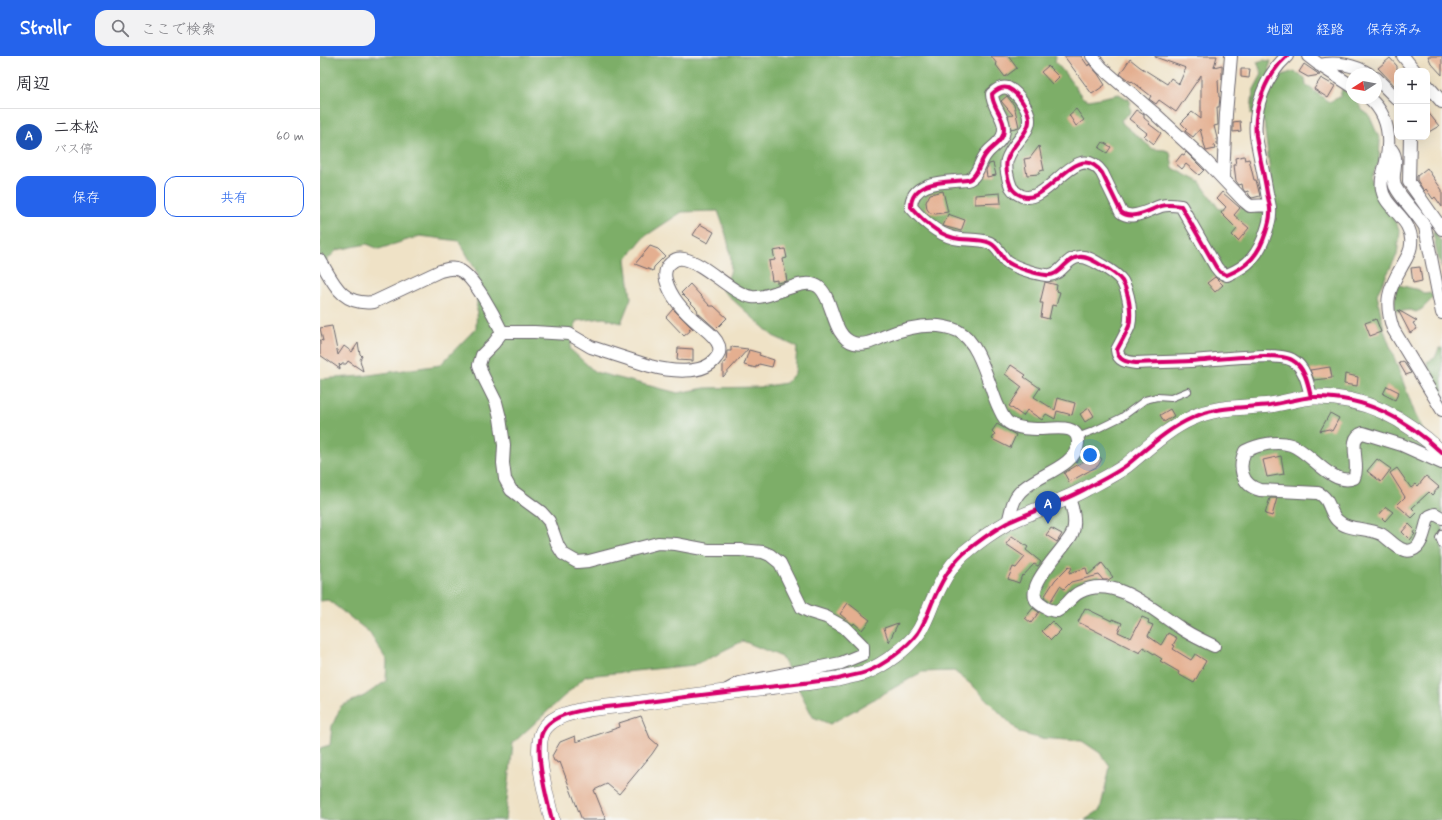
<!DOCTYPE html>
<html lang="ja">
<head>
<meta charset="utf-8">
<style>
  body { margin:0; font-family:Mynerve,"Klee One",sans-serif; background:#f2f2f3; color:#2b2b33 }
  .controls { position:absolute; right:12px; top:12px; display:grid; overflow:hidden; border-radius:8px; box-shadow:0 4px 16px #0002 }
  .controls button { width:36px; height:36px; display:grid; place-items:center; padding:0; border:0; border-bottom:1px solid #e1e1e2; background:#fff; color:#2b2b33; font:20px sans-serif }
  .compass { position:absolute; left:1026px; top:12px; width:36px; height:36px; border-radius:50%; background:#fff; box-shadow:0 4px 16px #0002; rotate:259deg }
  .you { position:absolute; left:770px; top:399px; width:14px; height:14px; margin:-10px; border:3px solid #fff; border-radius:50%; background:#1a73e8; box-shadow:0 0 0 6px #1a73e833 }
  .badge { display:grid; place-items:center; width:26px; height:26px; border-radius:50%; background:#2563eb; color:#fff; font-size:13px; font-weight:700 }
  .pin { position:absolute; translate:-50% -33px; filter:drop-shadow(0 1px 2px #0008) }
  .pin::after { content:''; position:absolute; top:21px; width:14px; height:12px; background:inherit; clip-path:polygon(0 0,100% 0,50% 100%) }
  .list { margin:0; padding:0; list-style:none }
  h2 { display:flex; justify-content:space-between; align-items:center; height:52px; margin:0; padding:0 16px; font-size:17px }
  h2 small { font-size:13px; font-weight:400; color:#7c7c81 }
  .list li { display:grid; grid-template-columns:26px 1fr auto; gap:12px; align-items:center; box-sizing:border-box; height:56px; padding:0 16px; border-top:1px solid #e1e1e2 }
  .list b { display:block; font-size:15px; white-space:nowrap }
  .list p { margin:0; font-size:13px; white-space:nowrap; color:#7c7c81 }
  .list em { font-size:13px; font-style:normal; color:#7c7c81 }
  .actions { display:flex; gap:8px; padding:12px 16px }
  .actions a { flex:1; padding:9px 0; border:1px solid #2563eb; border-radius:12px; text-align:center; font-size:14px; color:#2563eb }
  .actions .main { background:#2563eb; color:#fff }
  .icon { flex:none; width:22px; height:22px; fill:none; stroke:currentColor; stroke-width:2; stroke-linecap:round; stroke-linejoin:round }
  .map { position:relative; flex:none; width:1122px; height:764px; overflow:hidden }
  header { display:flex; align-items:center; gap:24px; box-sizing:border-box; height:56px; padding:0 20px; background:#2563eb; color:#fff }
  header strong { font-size:19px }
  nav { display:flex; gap:22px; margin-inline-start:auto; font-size:14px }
  .search { width:280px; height:36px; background:#f2f2f3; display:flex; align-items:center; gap:10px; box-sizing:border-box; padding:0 14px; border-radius:12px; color:#7c7c81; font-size:15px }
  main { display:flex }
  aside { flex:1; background:#fff }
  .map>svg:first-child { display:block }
  .forest { fill:#7dae68; stroke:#506852; fill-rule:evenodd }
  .building { fill:#e4af90 }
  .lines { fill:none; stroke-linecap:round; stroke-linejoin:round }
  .service-casing { stroke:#6a656c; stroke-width:8 }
  .minor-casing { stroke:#6a656c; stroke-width:14 }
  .tertiary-casing { stroke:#6a656c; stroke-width:16 }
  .service { stroke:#fff; stroke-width:6 }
  .minor { stroke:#fff; stroke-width:12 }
  .tertiary { stroke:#fff; stroke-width:15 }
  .cycleway-casing { stroke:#f6f6f2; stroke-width:6 }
  .cycleway { stroke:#d6006c; stroke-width:4 }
</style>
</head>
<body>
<header>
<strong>Strollr</strong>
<div class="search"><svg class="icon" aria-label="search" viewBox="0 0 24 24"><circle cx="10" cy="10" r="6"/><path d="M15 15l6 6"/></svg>ここで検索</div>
<nav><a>地図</a><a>経路</a><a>保存済み</a></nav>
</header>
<main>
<aside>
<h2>周辺<small></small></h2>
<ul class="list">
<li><span class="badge" style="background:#1a4fb4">A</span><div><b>二本松</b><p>バス停</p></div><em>60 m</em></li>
</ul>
<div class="actions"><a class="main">保存</a><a>共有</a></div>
</aside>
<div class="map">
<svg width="1122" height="764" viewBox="0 0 1122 764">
  <rect width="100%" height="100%" fill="#f6f6f2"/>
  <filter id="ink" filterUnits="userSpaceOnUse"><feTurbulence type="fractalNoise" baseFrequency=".025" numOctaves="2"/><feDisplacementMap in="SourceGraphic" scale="8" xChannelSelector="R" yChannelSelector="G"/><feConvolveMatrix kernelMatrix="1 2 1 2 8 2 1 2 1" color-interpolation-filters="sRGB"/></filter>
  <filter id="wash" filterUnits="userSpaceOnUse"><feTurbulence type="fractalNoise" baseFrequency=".012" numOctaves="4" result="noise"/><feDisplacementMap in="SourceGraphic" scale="16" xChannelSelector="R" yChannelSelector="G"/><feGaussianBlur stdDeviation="0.9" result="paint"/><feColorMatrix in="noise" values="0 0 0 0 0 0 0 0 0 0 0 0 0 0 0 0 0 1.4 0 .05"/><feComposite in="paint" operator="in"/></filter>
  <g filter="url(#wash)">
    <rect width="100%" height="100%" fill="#efe2c6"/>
    <path class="forest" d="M0,0H736L735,6L744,16L763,42L769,44L799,38L809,44L811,56L801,64L803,68L833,93L845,94L850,96L853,112L880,126L899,153L926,151L937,154L952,134L944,66L931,58L933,35L942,18L937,6L943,4L951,5L949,12L954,22L974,15L985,23L986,29L1009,46L1020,41L1022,33H1023L1038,47L1042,54L1049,59L1060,84L1059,106L1051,122L1080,175L1077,199L1057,238L1064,274L1095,358L1122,414V764H765L780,754L790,711L780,697L762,685L718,682L700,677L653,630L634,615L602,616L510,668L493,661L462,601L423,585L374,609L266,620L193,687L185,764H0V692L10,689L12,670L21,650L44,640L66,625L67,605L49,576L8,544L0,545V323L42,320L120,309L156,272L158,218L139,185L100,180L59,193L47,188L17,194L0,211ZM398,155C404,171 414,200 410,217C408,222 404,229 402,234L453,280L477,291L475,317L466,327L440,331L385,332L358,337L275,316L250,293L256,265L284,262L301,267L311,242L306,203L324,181L362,156Z
      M1113,176H1116L1119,183L1122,185V213L1117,198Z
      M1079,229L1099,234L1105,238L1110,237L1114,241L1102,253L1096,256L1090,254L1078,256L1074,252L1076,233Z
      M1122,291V338L1110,320L1107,306L1115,302L1119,292Z"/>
    <g id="blocks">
      <path class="building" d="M671,0H688L697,12L685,21L676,9L677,8Z
        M744,0H761L768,10L769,8L778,18L785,29L772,38Z
        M835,0H897L894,11L902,9V23L898,24L899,41H900L899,51H897L898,69L894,70L897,82V89L894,90L895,93L886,95L880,73L873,81L865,75L867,73L861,67L872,56L881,63V19L856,56L839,44L836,48L829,43L831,40L812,25L811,26L800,18L810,3L820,11L847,28L851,22L859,28L866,12L835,1Z
        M1108,0H1122V19L1111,7Z
        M1070,2L1077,10V32L1058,12Z
        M984,8L1000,19L988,21L979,16Z
        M728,10L739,21L732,28L721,16Z
        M921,13H930L929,22L921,21Z
        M1001,22L1015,30L1008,42L994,33Z
        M687,40L694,49L699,71L691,73L688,60L693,59L681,45Z
        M756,53L764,64L756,70L749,59Z
        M816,54L824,59V62L830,67L829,68L841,77L834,88L824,80L827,77L809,63Z
        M1107,55L1119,70L1107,77Z
        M920,65L921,75L913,76V66Z
        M783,86L791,91L787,97L779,92Z
        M719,90L724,114L720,115L719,118L707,119L704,103L710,102Z
        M866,96L884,114L879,119L866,108L862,113L855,107L862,98L864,99Z
        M924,100L925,104L929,103L934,124H936L940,140L932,142L929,139L928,135L925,136L923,133L922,128L919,129L916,125L914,109H916L915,102Z
        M673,107L676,119L667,121L666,114L669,108Z
        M1107,112L1122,134V151L1115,141L1113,143L1106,133L1104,135L1097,124V120Z
        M623,135L628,156L616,158L610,157L607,153L606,146L610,138Z
        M902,136L920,152L914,159L929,172L918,185L912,179L917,173L901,157L906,151L897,142Z
        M680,137L681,147L655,148V139Z
        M628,158L645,164L641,175L623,170Z
        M380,168L394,176L388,187L373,179Z
        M330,190L338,193L345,200L334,211L333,215L315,208Z
        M465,193L467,202L463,203L467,225L457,227V224L452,225L449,205L455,204L453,195Z
        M1100,211L1102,225L1093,227L1091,212Z
        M895,221L903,229L895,236L887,227Z
        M725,226L737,229L736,235L740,236L736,250L732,249L729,263L721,261L723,247H720Z
        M370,228L390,250H394L407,262L396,273L378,257L377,253L361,237Z
        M353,253L373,273L372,274L369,272L370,275L364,280L346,261Z
        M1078,254L1097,265L1093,267L1097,273L1090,277Z
        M1056,263L1061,276L1050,280L1045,267Z
        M12,270L18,299L24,290L32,296L38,287L40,298L42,300L40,304L43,315L28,305L26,308H22L21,310L19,308L20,313L0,299V284L3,285L0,272Z
        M411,291L428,293L403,321V307L406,306L407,295H411Z
        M358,292L373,293V305L357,304Z
        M429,294L440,297L439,299L454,304L452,311L439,308L438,311L436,310V312L424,309Z
        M1083,305L1091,317L1086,319L1079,307Z
        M691,309L706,319L704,321L720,332L714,341L735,354L738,342L755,347L752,359L737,355L735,363L726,358L722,364L707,354L703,360L689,350L702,331L685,318Z
        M1010,311L1012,322L994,324L990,314Z
        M1025,318L1038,321L1037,330L1024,328Z
        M1067,330L1079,336L1075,344L1063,338Z
        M769,352L774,360L765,366L760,358Z
        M850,353L854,360L844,366L840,359Z
        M1010,357L1019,362L1012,375L1009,373L1000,375Z
        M677,368L696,379L690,392L672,383L675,378L672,375Z
        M773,396L782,403L778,410L749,426L744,417L769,402Z
        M961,400L964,418L947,421L943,404Z
        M1057,403L1071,413L1061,426L1047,415Z
        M1077,412L1091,432L1096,428L1098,430L1106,420L1119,431L1112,439L1109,436L1092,452L1097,457L1092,462L1077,449L1085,441L1070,417Z
        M950,442H957L952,460L945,458Z
        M1066,451L1073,456L1065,465L1059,459Z
        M1089,468L1095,474L1093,477L1095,478L1090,484L1082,476Z
        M731,472L742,478L737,486L726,479Z
        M692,480L708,491L706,494L721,506L718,510L714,508L703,520L702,519L699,527L688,523L693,511L696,512L705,501L686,488Z
        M782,507L793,521L788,524H783L779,519L751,526L744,533L740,530L730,546L724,541L735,524L749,510L752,512L749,517L766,512L768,519Z
        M528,547L550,564L542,574L534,567L533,569L520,558Z
        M713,552L719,556L711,567L705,562Z
        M765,552L792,565V563L802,567L798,576L811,582L822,561L829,564L828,567L833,569L828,580L841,589L848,577L857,582L853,589L855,590L853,593L871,604L875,598L886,605L874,627L858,618L859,616L840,605L842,603L823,591L820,597L758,566Z
        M732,565L741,574L731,584L722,575Z
        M578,567L569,586L564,572Z
        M321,660L330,682L338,689L332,698L299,738L287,728L274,734L286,764H262L240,706L237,707L236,705H234L232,700L240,686L255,680L256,686L300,671L299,667Z"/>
    </g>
  </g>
  <g filter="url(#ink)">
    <use href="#blocks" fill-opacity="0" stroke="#6a656c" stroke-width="1"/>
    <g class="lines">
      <g class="service-casing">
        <path id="service" d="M757,381L773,375L802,361L825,344L837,341L851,342L868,335
          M1122,477L1119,482L1122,489"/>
      </g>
      <g class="minor-casing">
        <path id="minor" d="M772,0L782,12L833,56L885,104L924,145L930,150L949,149
          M967,0C946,19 933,52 936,80C939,99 944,118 947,137C948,143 951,151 950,158C950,164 948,170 946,176C939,198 929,210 907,219L900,216L896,211L861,150C854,149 848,148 841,150C829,154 812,165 801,156L782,117C756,81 729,150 702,140C697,138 694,136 691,131C688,124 685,111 687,104C694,81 721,74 703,47C700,42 694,35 688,32C682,30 676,34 672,38C672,53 688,63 683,79C680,87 672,91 667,97C660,104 659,118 650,123C647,125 640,124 635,125C618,126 591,128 591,151C603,165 620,181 640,183C650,184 661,183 670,187C678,191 680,198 686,205C693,211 716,218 726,219C741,221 745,202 759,201C767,200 774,205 781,209C788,213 797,218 802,225C809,237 812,257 809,270C806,278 801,286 797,294C798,305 807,306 816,307C834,306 853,306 871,305C892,304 957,295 972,304C985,311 988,328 991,341
          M988,0L1001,10L1032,30
          M1083,0L1095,15
          M999,9C1016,5 1035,9 1049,18
          M1056,22L1077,43
          M1107,29L1122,46
          M1049,42C1069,59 1071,82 1066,106C1064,114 1060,124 1062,133C1064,152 1094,163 1091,188C1091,196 1086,203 1082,210C1068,234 1064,246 1073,273L1122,354
          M1090,81L1089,126L1122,173
          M1069,91C1082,102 1070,117 1075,130C1081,143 1097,157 1105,171L1122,257
          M903,122L906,58L911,0
          M0,204C14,228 22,250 54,246L120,215C127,213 133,211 139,214C154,220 175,261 182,276
          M182,276H214L249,278L271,291L330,310C348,315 384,320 396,302C399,299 400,295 399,290C396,281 387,275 380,269C365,257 351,243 346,224C344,217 346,210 352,206C355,203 359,202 364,203C387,208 410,237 432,241C451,244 485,218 500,232C514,245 512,281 534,287C546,290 555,284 565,280C588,271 615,265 638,275C660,286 668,328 678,350C681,356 683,363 689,367C698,373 711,373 722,373C734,373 759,367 758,387C757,411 713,420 700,436C692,444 691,456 688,467
          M182,276L174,287L162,299L159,309L163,320L176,346L180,362L184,389L183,407L185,423L191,434L221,456L229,465L238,490L243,498L257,506L269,505L338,487L356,488L388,494H420L443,496L450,499L460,507L482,552L490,556L506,561L524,571L543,590V598L521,607L420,627L407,634
          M1122,407L1082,389L1043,377C1026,382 1041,408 1034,422C1012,431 991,396 971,389C957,384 937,389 925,395C918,411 921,429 940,434L998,437C1010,442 1009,456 1017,464C1028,475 1047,471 1061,478C1070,483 1080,498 1092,494C1103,491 1105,471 1108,462L1110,460L1115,458L1122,462
          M749,442C753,453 757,467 752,478C745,493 699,534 720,548C725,552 730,555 737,555C746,551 751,540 760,536C794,518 833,554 859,571C870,579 882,584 894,590"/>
      </g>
      <g class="tertiary-casing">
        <path id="tertiary" d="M232,764C227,743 213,694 223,675C226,669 233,664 239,661C260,652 290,651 313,648C381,638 450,631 518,623C527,620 538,619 546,616C564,609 587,592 598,577C604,568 608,557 612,547C620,529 628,512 643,498C656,487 671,476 687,467C713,454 741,447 767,432C780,425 795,418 807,409C828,392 847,373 872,362C896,350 924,352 950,349C964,347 979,342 993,341C1045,340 1085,362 1122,397"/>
      </g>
      <use href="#service" class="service"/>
      <use href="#minor" class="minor"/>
      <use href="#tertiary" class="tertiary"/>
      <g class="cycleway-casing">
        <path id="cycleway" d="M967,0C946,19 933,52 936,80C939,99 944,118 947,137C948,143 951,151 950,158C950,164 948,170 946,176C939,198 929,210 907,219L900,216L896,211L861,150C854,149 848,148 841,150C829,154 812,165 801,156L782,117C756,81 729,150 702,140C697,138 694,136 691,131C688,124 685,111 687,104C694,81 721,74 703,47C700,42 694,35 688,32C682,30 676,34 672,38C672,53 688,63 683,79C680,87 672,91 667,97C660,104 659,118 650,123C647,125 640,124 635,125C618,126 591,128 591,151C603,165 620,181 640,183C650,184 661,183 670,187C678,191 680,198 686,205C693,211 716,218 726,219C741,221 745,202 759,201C767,200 774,205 781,209C788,213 797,218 802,225C809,237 812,257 809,270C806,278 801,286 797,294C798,305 807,306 816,307C834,306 853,306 871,305C892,304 957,295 972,304C985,311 988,328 991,341
          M232,764C227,743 213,694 223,675C226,669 233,664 239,661C260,652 290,651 313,648C381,638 450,631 518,623C527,620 538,619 546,616C564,609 587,592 598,577C604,568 608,557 612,547C620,529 628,512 643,498C656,487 671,476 687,467C713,454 741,447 767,432C780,425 795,418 807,409C828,392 847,373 872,362C896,350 924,352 950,349C964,347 979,342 993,341C1045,340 1085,362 1122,397"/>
      </g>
      <use href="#cycleway" class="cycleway"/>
    </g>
  </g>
</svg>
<div class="controls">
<button>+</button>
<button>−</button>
</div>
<svg class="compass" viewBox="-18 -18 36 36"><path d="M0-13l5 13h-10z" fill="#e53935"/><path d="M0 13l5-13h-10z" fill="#7c7c81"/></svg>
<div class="you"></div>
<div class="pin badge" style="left:728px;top:468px;background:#1a4fb4">A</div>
</div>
</main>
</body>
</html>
